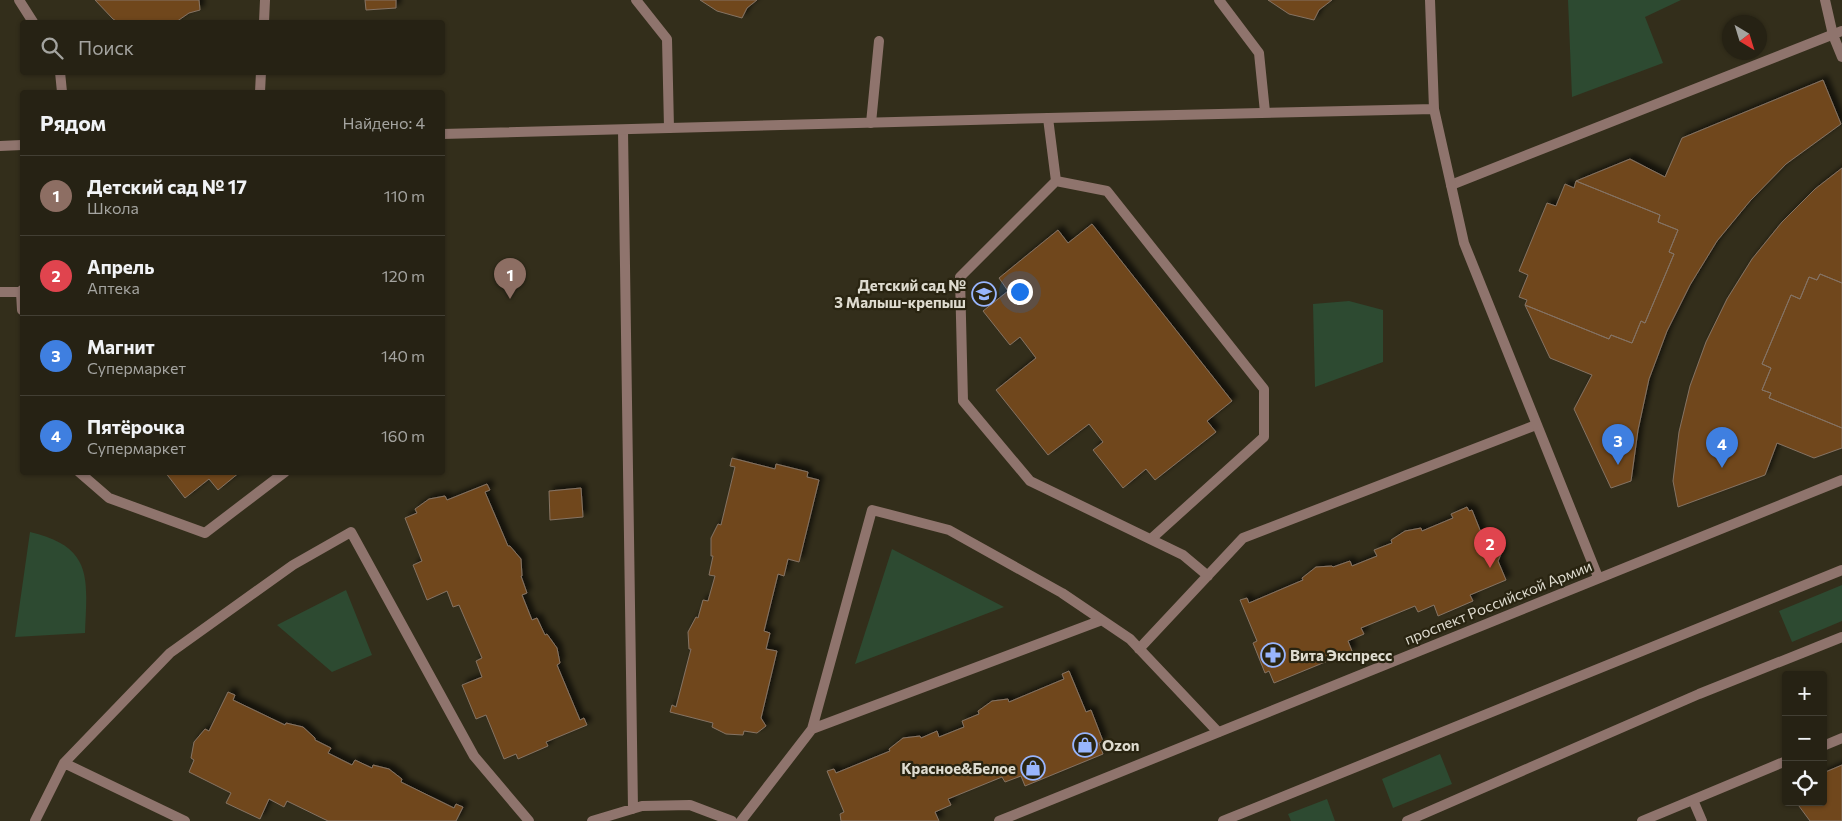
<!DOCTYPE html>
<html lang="ru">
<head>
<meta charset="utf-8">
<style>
  body { margin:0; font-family:Commissioner,sans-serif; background:#322f22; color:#f1f3f6 }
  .controls { position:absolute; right:15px; bottom:15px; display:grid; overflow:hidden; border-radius:5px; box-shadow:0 1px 4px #0004 }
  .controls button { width:45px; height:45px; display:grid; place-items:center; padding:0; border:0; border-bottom:1px solid #423f34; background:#262214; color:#f1f3f6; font:25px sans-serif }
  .compass { position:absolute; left:1722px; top:15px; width:45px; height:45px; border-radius:50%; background:#262214; box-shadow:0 1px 4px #0004; rotate:142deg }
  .you { position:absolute; left:1019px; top:291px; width:18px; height:18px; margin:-12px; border:4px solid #fff; border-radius:50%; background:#1a73e8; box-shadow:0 0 0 8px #1a73e833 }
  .badge { display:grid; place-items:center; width:32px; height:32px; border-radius:50%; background:#d93025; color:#fff; font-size:16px; font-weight:700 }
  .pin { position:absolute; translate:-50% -41px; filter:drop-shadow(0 1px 2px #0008) }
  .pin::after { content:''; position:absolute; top:26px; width:18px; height:15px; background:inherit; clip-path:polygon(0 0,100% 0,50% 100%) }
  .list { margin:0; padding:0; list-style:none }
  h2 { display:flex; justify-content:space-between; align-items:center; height:65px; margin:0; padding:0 20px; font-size:21px }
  h2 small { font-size:16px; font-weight:400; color:#a4a4a0 }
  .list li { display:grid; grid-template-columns:32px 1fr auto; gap:15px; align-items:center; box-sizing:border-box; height:80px; padding:0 20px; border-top:1px solid #423f34 }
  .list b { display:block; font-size:19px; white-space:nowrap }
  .list p { margin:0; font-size:16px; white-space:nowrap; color:#a4a4a0 }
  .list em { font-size:16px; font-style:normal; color:#a4a4a0 }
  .icon { flex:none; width:28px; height:28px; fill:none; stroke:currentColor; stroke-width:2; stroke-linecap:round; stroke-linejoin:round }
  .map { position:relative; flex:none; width:1842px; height:821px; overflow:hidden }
  .search { position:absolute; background:#262214; box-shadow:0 1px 4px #0004; left:20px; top:20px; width:425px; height:55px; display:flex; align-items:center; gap:12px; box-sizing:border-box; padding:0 18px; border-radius:5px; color:#a4a4a0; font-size:19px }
  .panel { position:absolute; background:#262214; box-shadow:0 1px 4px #0004; left:20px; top:90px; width:425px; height:385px; border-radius:5px }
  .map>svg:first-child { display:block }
  .green { fill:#2d4a31 }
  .building { fill:#6f471e; stroke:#857363; filter:url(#shadow) }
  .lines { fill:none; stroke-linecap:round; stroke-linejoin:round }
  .service { stroke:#8f746d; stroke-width:10 }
  .pedestrian { stroke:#8f746d; stroke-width:10 }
  .minor { stroke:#8f746d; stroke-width:10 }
  .labels { text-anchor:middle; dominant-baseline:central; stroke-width:4.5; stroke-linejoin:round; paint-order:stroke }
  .poi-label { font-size:15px; font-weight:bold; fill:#dedbcf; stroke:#292411; text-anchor:end }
  .street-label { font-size:15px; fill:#dedbcf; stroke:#292411 }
</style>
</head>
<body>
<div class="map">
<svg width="1842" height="821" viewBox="0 0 1842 821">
  <defs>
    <filter id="shadow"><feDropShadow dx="4.5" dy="-4.5" stdDeviation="2.5" flood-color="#0009"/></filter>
  </defs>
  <rect width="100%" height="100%" fill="#332e1b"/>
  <path class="green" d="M1568,0H1681L1645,17L1663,63L1572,97Z
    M1349,301L1383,310V362L1315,387L1313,304Z
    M30,532C94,547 87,579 85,633L15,637Z
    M892,549L1004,607L855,664Z
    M1842,585V621L1792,642L1779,611Z
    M346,590L372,655L332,672L277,625Z
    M1440,754L1452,784L1393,808L1382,779Z
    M1327,799L1335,821H1291L1288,814Z"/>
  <path class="building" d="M95,0H199L200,10L189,13L176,22H118L113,19Z
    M365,0H396V8L366,10Z
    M700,0H757L747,8L742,18L717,11Z
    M1268,0H1332L1319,10L1314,20L1289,14Z
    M1823,80L1841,124L1786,164L1750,201L1717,241L1690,285L1667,331L1649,379L1638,430L1631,481L1611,488L1574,409L1592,375L1550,358L1525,305L1609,339L1611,335L1632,343L1641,321L1645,323L1674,254L1669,252L1678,230L1658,222L1660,215L1576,181L1630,159L1665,177L1682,138Z
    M1842,168V283L1820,274L1817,280L1809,277L1800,299L1791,295L1762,364L1771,368L1762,390L1771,393L1769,398L1842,428V448L1814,458L1777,443L1765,475L1678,507L1673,481L1679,432L1690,386L1706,342L1727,299L1752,259L1782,222L1815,189Z
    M1576,181L1660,215L1658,222L1678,230L1669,252L1674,254L1645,323L1641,321L1632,343L1611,335L1609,339L1525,305L1527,300L1519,297L1528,275L1519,271L1547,203L1556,206L1565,184L1574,188Z
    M1092,224L1232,401L1207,421L1216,432L1155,480L1146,469L1123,488L1093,450L1103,442L1089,424L1048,455L996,390L1036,358L1020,337L1010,345L983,311L1008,291L999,278L1058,230L1068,243Z
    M1820,274L1842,283V428L1769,398L1771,393L1762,390L1771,368L1762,364L1791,295L1800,299L1809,277L1817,280Z
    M732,458L775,469L776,464L808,472L807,477L819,480L799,562L788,559L784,576L778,574L764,631L770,633L766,649L777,651L761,718L766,726L757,733L744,731L743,735L726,734L712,727L713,723L670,712L672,705L676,707L691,649H689L688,632L696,617L698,618L703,600L708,601L715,576L709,575L713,556H711V538L718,524L721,525L735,467L730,466Z
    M165,472H240L218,490L209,479L185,498Z
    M487,484L490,490L485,492L508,546H510L521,559L522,576H521L527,593L522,595L532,620L537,618L545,635L547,634L557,648L560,663L557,665L580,720L584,718L587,725L546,742L548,746L518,759L516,754L504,759L486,715L476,719L462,685L482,677L476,661L482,658L459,605L453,607L447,591L427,600L413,565L422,561L405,518L417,513L415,509L429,499L445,496L447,500Z
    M581,488L583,517L550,520L549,491Z
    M1467,507L1469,511L1472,510L1482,535L1487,533L1496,537L1502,552L1498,561L1506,580L1470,595L1473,601L1438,616L1434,605L1418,612L1415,606L1361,628L1364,634L1348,641L1352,651L1274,683L1269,671L1265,673L1253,643L1257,641L1240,600L1247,598L1249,603L1303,580L1302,578L1316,567L1332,566L1333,567L1350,561L1352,566L1377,556L1374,550L1392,543L1391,540L1405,531L1421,528L1422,531L1453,518L1451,514Z
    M1069,671L1086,712L1091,710L1103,741L1099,743L1103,754L1025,786L1021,776L1005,782L1002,777L948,799L951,805L935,812L939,821H841L840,814L844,812L827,771L834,769L836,773L890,751L889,749L903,738L920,736L921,738L937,731L939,737L964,727L962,721L979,714L978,711L992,701L1008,699L1009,702L1064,679L1062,674Z
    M228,692L235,695L233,700L285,725L286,723L303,727L315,738V740L331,748L328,753L352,765L355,760L372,768L373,765L389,769L402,779L401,782L454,808L456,804L463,807L456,821H328L287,801L284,807L269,799L260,819L226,803L231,793L189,772L194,760L191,758L194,742L205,729L209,731Z
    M1842,765V821H1810L1796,802H1823V773Z"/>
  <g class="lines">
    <path class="service" d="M19,0L33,22
      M636,0L667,39L669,128
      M1219,0L1259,53L1265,112
      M1825,0L1833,35L1842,57
      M264,22L265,0
      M60,72L62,92
      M260,92L261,72
      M1048,118L1056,181
      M871,123L879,41
      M623,130L633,809
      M1451,185L1842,31
      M0,292H21L22,290
      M21,292L22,310
      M79,472L109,498L205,533L285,472
      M1151,539L1264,437V389L1107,191L1056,181L960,277L963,401L1030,481L1183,555L1208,576
      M1139,649L1243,538L1536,425
      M812,729L1102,620
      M64,763L185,821
      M35,821L64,763L170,653L293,565L351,532L474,756L529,821
      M592,821L642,806L690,805L732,821
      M741,821L812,729L872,510L949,530L1062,593L1130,639L1218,732"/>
    <path class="pedestrian" d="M1223,821L1842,570
      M1407,821L1699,694L1842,637"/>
    <path class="minor" d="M1430,0L1434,109L1464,243L1598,577
      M442,134L1048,118L1434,109
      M0,146L22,145
      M1823,746L1842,738
      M1693,800L1702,821
      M999,821L1842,480
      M1642,821L1786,761"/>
  </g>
  <defs>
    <g id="school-ring" transform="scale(1.25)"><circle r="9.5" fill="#292411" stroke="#98b5fd" stroke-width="1.5"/><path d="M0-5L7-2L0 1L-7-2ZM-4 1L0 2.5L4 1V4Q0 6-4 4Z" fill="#98b5fd"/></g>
    <g id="pharmacy-ring" transform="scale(1.25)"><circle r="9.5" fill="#292411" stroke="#98b5fd" stroke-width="1.5"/><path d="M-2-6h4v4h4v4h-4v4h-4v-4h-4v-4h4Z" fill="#98b5fd"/></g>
    <g id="shop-ring" transform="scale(1.25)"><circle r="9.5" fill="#292411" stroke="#98b5fd" stroke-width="1.5"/><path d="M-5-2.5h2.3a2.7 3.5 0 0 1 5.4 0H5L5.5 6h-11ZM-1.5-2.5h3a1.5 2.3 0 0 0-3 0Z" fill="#98b5fd"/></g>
  </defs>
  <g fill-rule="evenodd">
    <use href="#school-ring" x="984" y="294"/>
    <use href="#pharmacy-ring" x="1273" y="655"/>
    <use href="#shop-ring" x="1085" y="745"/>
    <use href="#shop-ring" x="1033" y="768"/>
  </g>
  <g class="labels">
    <g class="poi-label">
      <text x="966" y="285">Детский сад №<tspan x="966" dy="17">3 Малыш-крепыш</tspan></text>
      <text x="1290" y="655" text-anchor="start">Вита Экспресс</text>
      <text x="1102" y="745" text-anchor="start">Ozon</text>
      <text x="1016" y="768">Красное&amp;Белое</text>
    </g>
    <g class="street-label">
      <text transform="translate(1498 602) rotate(-22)">проспект Российской Армии</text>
    </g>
  </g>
</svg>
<div class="controls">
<button>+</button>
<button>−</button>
<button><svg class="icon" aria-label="locate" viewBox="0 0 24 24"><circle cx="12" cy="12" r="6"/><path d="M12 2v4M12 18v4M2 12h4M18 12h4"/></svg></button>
</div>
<svg class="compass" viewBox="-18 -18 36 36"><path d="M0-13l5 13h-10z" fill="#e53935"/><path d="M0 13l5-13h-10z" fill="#a4a4a0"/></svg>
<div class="you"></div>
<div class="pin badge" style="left:510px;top:299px;background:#8d6e63">1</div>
<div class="pin badge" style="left:1490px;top:568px;background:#e0444e">2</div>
<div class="pin badge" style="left:1618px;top:465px;background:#3f7fe0">3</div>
<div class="pin badge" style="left:1722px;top:468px;background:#3f7fe0">4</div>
<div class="search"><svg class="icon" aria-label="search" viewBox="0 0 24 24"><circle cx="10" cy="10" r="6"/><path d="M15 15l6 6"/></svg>Поиск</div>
<section class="panel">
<h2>Рядом<small>Найдено: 4</small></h2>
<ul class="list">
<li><span class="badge" style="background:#8d6e63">1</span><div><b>Детский сад № 17</b><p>Школа</p></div><em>110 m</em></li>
<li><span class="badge" style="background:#e0444e">2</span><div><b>Апрель</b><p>Аптека</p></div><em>120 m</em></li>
<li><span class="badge" style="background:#3f7fe0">3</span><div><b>Магнит</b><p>Супермаркет</p></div><em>140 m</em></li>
<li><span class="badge" style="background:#3f7fe0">4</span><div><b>Пятёрочка</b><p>Супермаркет</p></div><em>160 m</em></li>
</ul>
</section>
</div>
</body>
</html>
